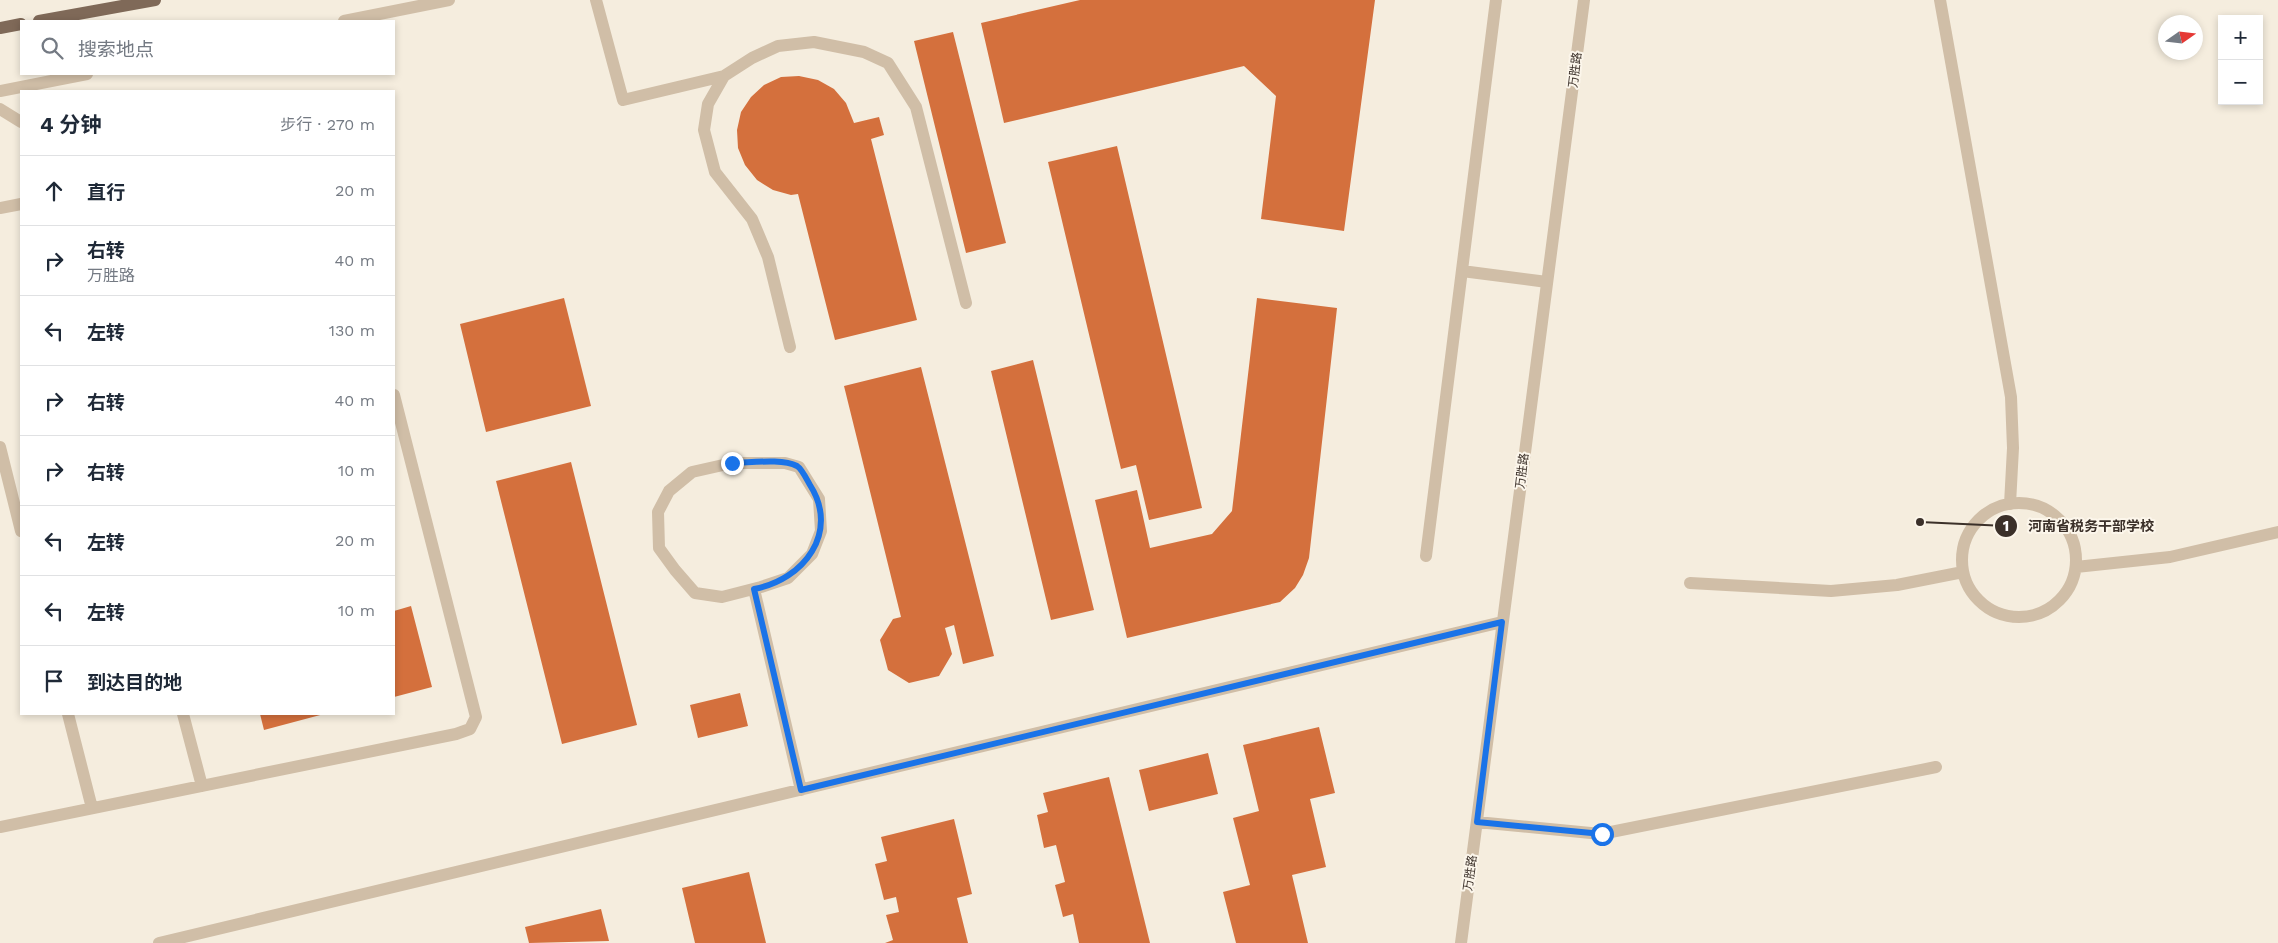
<!DOCTYPE html>
<html lang="zh">
<head>
<meta charset="utf-8">
<style>
  body { margin:0; font-family:"Work Sans","Noto Sans SC",sans-serif; background:#f6f6f7; color:#1f2937 }
  .controls { position:absolute; right:15px; top:15px; display:grid; overflow:hidden; border-radius:0px; box-shadow:0 2px 8px #0003 }
  .controls button { width:45px; height:45px; display:grid; place-items:center; padding:0; border:0; border-bottom:1px solid #e0e1e3; background:#fff; color:#1f2937; font:25px sans-serif }
  .compass { position:absolute; left:2158px; top:15px; width:45px; height:45px; border-radius:50%; background:#fff; box-shadow:0 2px 8px #0003; rotate:76deg }
  .stop { position:absolute; width:15px; height:15px; margin:-11px; border:4px solid #1a73e8; border-radius:50%; background:#fff }
  .stop.end { background:#1a73e8; border-color:#fff; box-shadow:0 1px 5px #0008 }
  .list { margin:0; padding:0; list-style:none }
  h2 { display:flex; justify-content:space-between; align-items:center; height:65px; margin:0; padding:0 20px; font-size:21px }
  h2 small { font-size:16px; font-weight:400; color:#747a83 }
  .list li { display:grid; grid-template-columns:32px 1fr auto; gap:15px; align-items:center; box-sizing:border-box; height:70px; padding:0 20px; border-top:1px solid #e0e1e3 }
  .list b { display:block; font-size:19px; white-space:nowrap }
  .list p { margin:0; font-size:16px; white-space:nowrap; color:#747a83 }
  .list em { font-size:16px; font-style:normal; color:#747a83 }
  .icon { flex:none; width:28px; height:28px; fill:none; stroke:currentColor; stroke-width:2; stroke-linecap:round; stroke-linejoin:round }
  .map { position:relative; flex:none; width:2278px; height:943px; overflow:hidden }
  .search { position:absolute; background:#fff; box-shadow:0 2px 8px #0003; left:20px; top:20px; width:375px; height:55px; display:flex; align-items:center; gap:12px; box-sizing:border-box; padding:0 18px; border-radius:0px; color:#747a83; font-size:19px }
  .panel { position:absolute; background:#fff; box-shadow:0 2px 8px #0003; left:20px; top:90px; width:375px; height:625px; border-radius:0px }
  .map>svg:first-child { display:block }
  .building { fill:#d4703d }
  .lines { fill:none; stroke-linecap:round; stroke-linejoin:round }
  .minor { stroke:#d0bea7; stroke-width:12 }
  .major { stroke:#7f6958; stroke-width:12 }
  .route { stroke:#1a73e8; stroke-width:6 }
  .labels { text-anchor:middle; dominant-baseline:central; stroke-width:4; stroke-linejoin:round; paint-order:stroke }
  .street-label { font-size:12px; fill:#3b3029; stroke:#fcf6eb }
  .leader { fill:none; stroke:#3b3029; stroke-width:2 }
  .callout-dot { fill:#3b3029; stroke:#fcf6eb; stroke-width:2 }
  .mark-label { font-size:15px; text-anchor:middle; font-weight:bold; fill:#fff }
  .callout-label { font-size:14px; text-anchor:middle; font-weight:bold; fill:#3b3029; stroke:#fcf6eb; stroke-width:4; stroke-linejoin:round; paint-order:stroke }
</style>
</head>
<body>
<div class="map">
<svg width="2278" height="943" viewBox="0 0 2278 943">
  <rect width="100%" height="100%" fill="#f5edde"/>
  <path class="building" d="M1080,0H1375L1344,231L1261,219L1276,96L1244,66L1004,123L981,23Z
    M953,32L1006,243L966,253L914,41Z
    M799,76L818,80L834,89L846,103L854,123L879,117L884,135L871,139L917,320L835,340L798,194L791,195L773,190L757,180L745,165L738,148L737,130L741,112L751,97L764,85L781,77Z
    M1117,146L1202,508L1149,520L1136,465L1121,469L1048,162Z
    M564,298L591,406L486,432L460,324Z
    M1257,298L1337,308L1309,558L1303,575L1295,588L1280,602L1127,638L1095,500L1137,490L1150,548L1212,534L1232,511Z
    M1033,360L1094,610L1051,620L991,371Z
    M921,367L994,656L963,664L954,625L945,628L952,654L939,676L909,683L888,670L880,640L893,619L901,617L844,386Z
    M571,462L637,725L562,744L496,481Z
    M411,606L432,687L394,697V611Z
    M740,693L748,726L698,738L690,705Z
    M260,714H324L264,730Z
    M1319,727L1335,793L1310,799L1326,867L1292,875L1308,943H1236L1223,892L1250,885L1233,818L1259,811L1243,745Z
    M1208,753L1218,794L1149,811L1139,770Z
    M1109,777L1150,943H1079L1073,914L1063,917L1055,885L1065,882L1056,845L1044,848L1037,815L1048,812L1043,793Z
    M954,819L972,894L957,898L968,943H885L893,940L886,915L899,912L896,897L884,900L875,864L887,861L881,837Z
    M749,872L766,943H695L682,888Z
    M601,909L609,941L529,943L525,927Z"/>
  <g class="lines">
    <path class="minor" d="M596,0L623,100L724,76L752,58L778,46L814,42L864,52L888,63L916,107L966,303
      M1940,0L2011,397L2013,448L2010,504
      M344,21L449,0
      M724,76L708,104L704,130L715,172L752,219L768,257L790,347
      M0,91L87,74
      M0,109L21,122
      M0,208L21,204
      M1462,271L1547,282
      M0,447L21,531
      M732,463H785L799,467L819,499L821,531L812,554L788,578L761,587L722,597L695,593L675,570L659,548L658,512L669,491L692,472Z
      M1962 560a57 57 0 1 1 114 0a57 57 0 1 1-114 0Z
      M1426,556L1496,0
      M2076,567L2170,557L2278,532
      M1690,583L1831,591L1897,585L1963,572
      M754,589L801,790
      M68,714L92,808
      M183,714L202,786
      M1477,822L1601,834L1936,767
      M0,827L456,734L470,729L476,717L394,395
      M159,943L1502,622
      M1461,943L1584,0"/>
    <path class="major" d="M39,21L155,0
      M0,28L21,24"/>
  </g>
  <g class="lines">
    <path class="route" d="M732,463C749,463 782,458 797,466C802,469 807,480 810,485C840,532 804,580 754,589L801,790L1502,622L1477,822L1602,834"/>
  </g>
  <g class="labels">
    <g class="street-label">
      <text transform="translate(1575 70) rotate(-83)">万胜路</text>
      <text transform="translate(1522 471) rotate(-83)">万胜路</text>
      <text transform="translate(1470 873) rotate(-82)">万胜路</text>
    </g>
  </g>
  <path class="leader" d="M1920 522L2006 526"/>
  <g class="callout-dot">
    <circle cx="1920" cy="522" r="5"/>
    <circle cx="2006" cy="526" r="12"/>
  </g>
  <g class="mark-label">
    <text x="2006" y="531">1</text>
  </g>
  <g class="callout-label">
    <text x="2091" y="531">河南省税务干部学校</text>
  </g>
</svg>
<div class="controls">
<button>+</button>
<button>−</button>
</div>
<svg class="compass" viewBox="-18 -18 36 36"><path d="M0-13l5 13h-10z" fill="#e53935"/><path d="M0 13l5-13h-10z" fill="#747a83"/></svg>
<div class="stop" style="left:1602px;top:834px"></div>
<div class="stop end" style="left:732px;top:463px"></div>
<div class="search"><svg class="icon" aria-label="search" viewBox="0 0 24 24"><circle cx="10" cy="10" r="6"/><path d="M15 15l6 6"/></svg>搜索地点</div>
<section class="panel">
<h2>4 分钟<small>步行 · 270 m</small></h2>
<ul class="list">
<li><svg class="icon" aria-label="ahead" viewBox="0 0 24 24"><path d="M12 20V5M6 11l6-6 6 6"/></svg><div><b>直行</b></div><em>20 m</em></li>
<li><svg class="icon" aria-label="right" viewBox="0 0 24 24"><path d="M7 20v-9h11M14 6l5 5-5 5"/></svg><div><b>右转</b><p>万胜路</p></div><em>40 m</em></li>
<li><svg class="icon" aria-label="left" viewBox="0 0 24 24"><path d="M17 20v-9H6M10 6l-5 5 5 5"/></svg><div><b>左转</b></div><em>130 m</em></li>
<li><svg class="icon" aria-label="right" viewBox="0 0 24 24"><path d="M7 20v-9h11M14 6l5 5-5 5"/></svg><div><b>右转</b></div><em>40 m</em></li>
<li><svg class="icon" aria-label="right" viewBox="0 0 24 24"><path d="M7 20v-9h11M14 6l5 5-5 5"/></svg><div><b>右转</b></div><em>10 m</em></li>
<li><svg class="icon" aria-label="left" viewBox="0 0 24 24"><path d="M17 20v-9H6M10 6l-5 5 5 5"/></svg><div><b>左转</b></div><em>20 m</em></li>
<li><svg class="icon" aria-label="left" viewBox="0 0 24 24"><path d="M17 20v-9H6M10 6l-5 5 5 5"/></svg><div><b>左转</b></div><em>10 m</em></li>
<li><svg class="icon" aria-label="arrive" viewBox="0 0 24 24"><path d="M6 21V4h12l-3 4 3 4H6"/></svg><div><b>到达目的地</b></div></li>
</ul>
</section>
</div>
</body>
</html>
